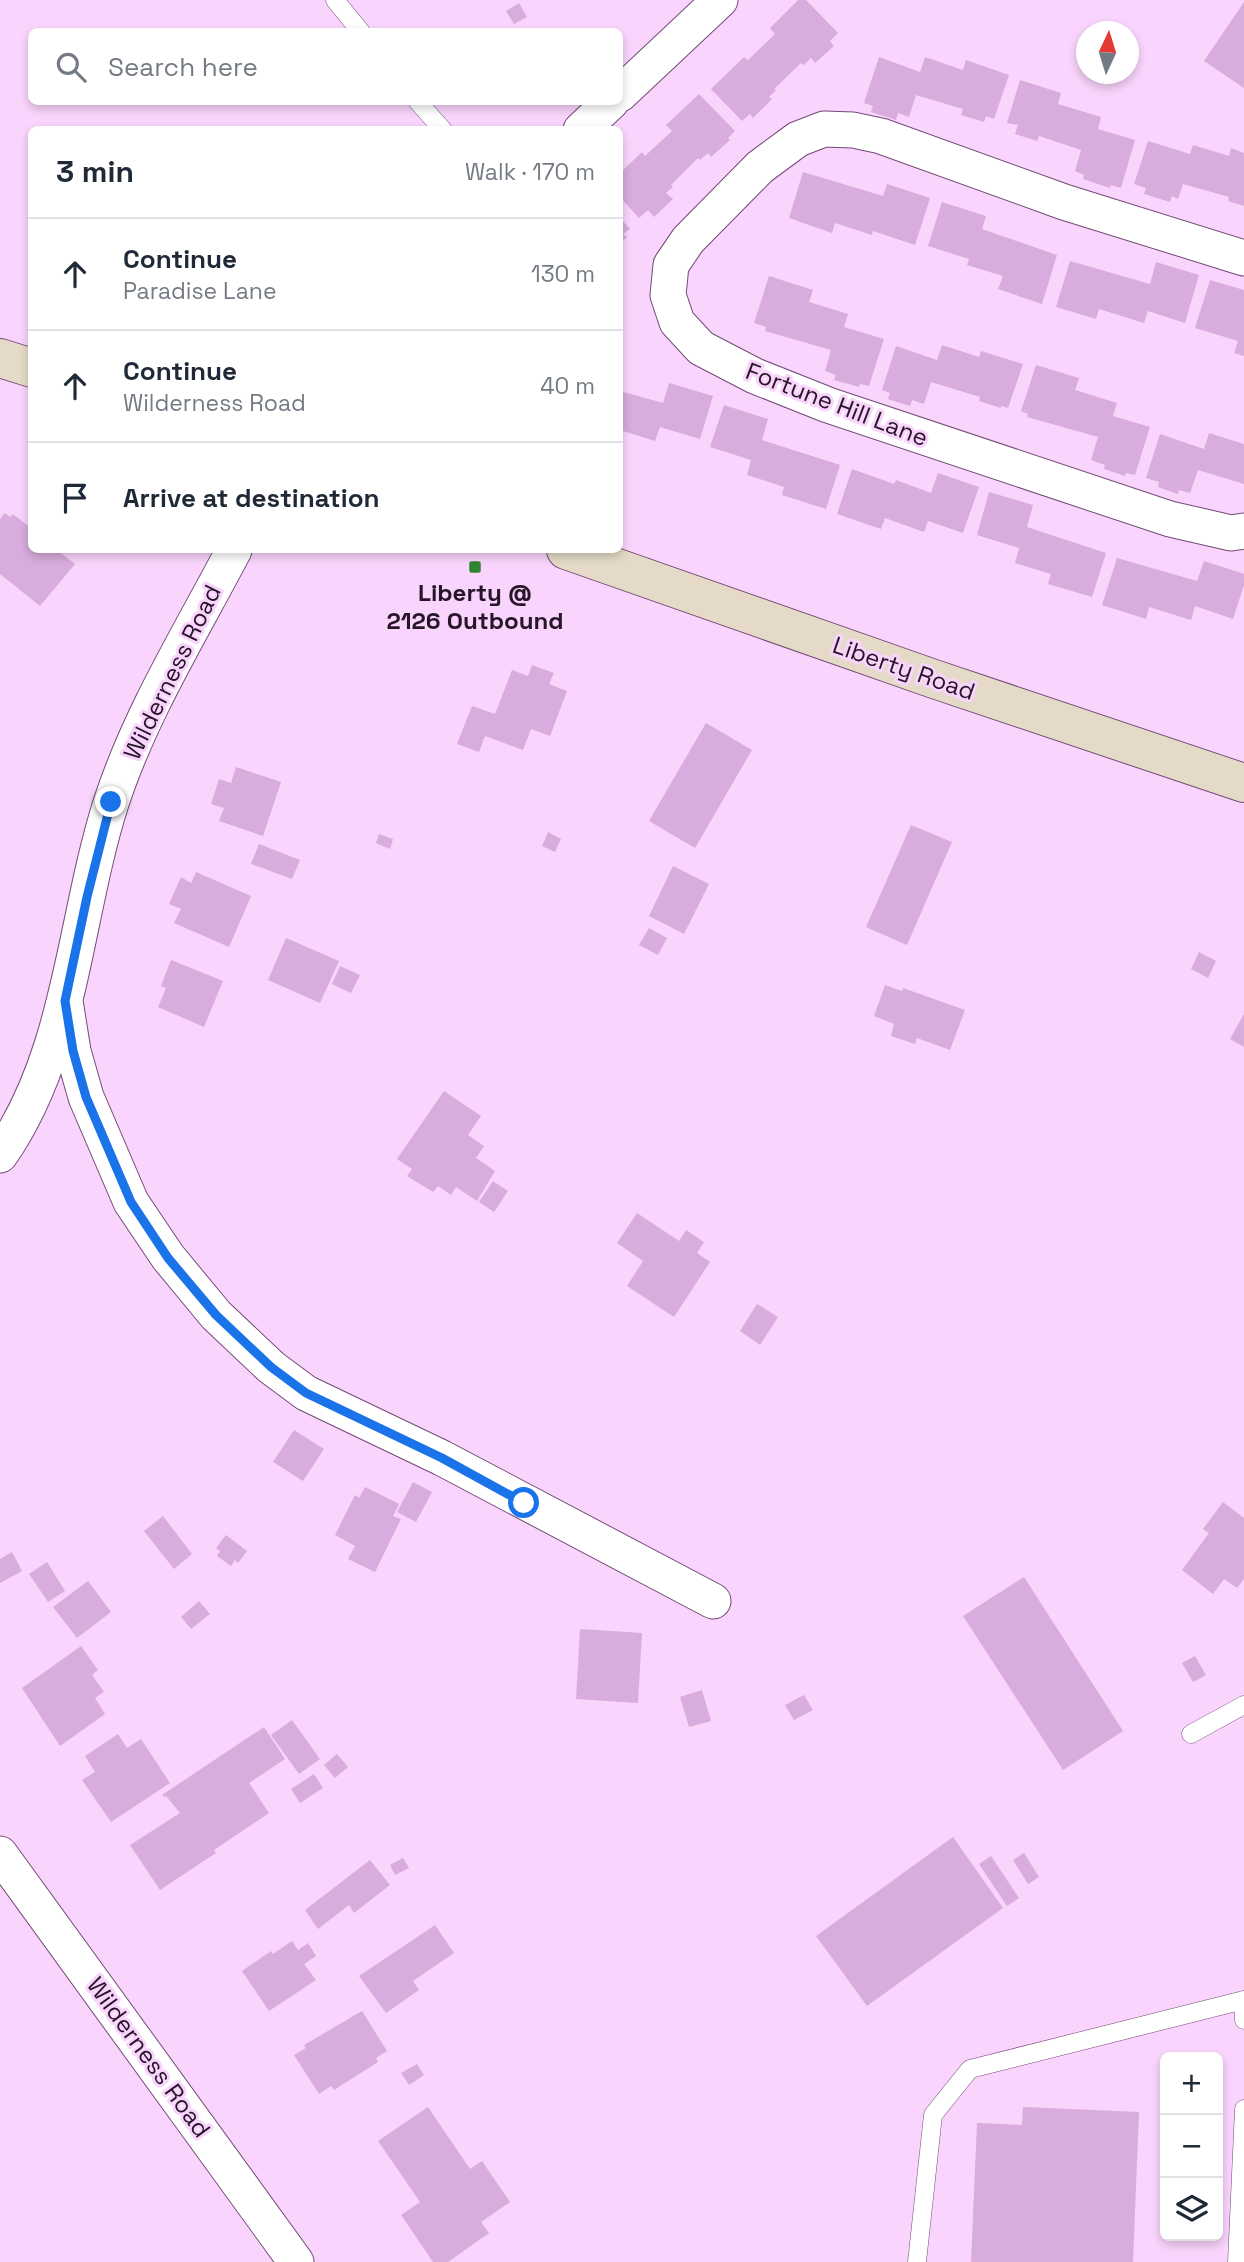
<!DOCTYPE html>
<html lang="en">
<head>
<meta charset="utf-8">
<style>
  body { margin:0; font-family:"Space Grotesk",sans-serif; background:#f6f6f7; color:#1f2937 }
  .controls { position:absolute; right:21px; bottom:21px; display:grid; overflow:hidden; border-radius:10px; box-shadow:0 4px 10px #0003 }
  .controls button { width:63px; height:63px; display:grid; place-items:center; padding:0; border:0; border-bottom:2px solid #e0e1e3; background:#fff; color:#1f2937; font:35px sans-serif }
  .compass { position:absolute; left:1076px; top:21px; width:63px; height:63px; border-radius:50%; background:#fff; box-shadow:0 4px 10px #0003; rotate:4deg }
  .stop { position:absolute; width:21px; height:21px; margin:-16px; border:5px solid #1a73e8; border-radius:50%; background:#fff }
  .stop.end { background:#1a73e8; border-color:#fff; box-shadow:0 2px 7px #0008 }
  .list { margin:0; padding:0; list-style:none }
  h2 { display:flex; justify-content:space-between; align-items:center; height:91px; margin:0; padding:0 28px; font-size:30px }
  h2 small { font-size:23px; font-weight:400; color:#747a83 }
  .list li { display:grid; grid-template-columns:46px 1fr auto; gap:21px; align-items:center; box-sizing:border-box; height:112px; padding:0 28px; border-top:2px solid #e0e1e3 }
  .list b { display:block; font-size:26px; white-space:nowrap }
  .list p { margin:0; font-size:23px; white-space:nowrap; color:#747a83 }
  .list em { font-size:23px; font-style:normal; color:#747a83 }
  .icon { flex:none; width:38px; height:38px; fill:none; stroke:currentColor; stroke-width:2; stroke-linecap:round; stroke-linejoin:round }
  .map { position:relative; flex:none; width:1244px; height:2262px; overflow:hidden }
  .search { position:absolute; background:#fff; box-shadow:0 4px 10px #0003; left:28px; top:28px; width:595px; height:77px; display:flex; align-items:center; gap:18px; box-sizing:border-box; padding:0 24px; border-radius:10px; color:#747a83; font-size:26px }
  .panel { position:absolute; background:#fff; box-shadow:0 4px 10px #0003; left:28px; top:126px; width:595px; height:427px; border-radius:10px }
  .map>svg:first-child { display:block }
  .building { fill:#d8acdc }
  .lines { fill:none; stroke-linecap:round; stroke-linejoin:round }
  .lane-casing { stroke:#724b76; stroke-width:19 }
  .street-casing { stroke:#724b76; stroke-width:37 }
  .secondary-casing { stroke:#724b76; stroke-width:40 }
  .lane { stroke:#fff; stroke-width:18 }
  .street { stroke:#fff; stroke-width:35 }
  .secondary { stroke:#e4dac7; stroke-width:38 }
  .route { stroke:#1a73e8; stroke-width:9 }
  .poi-dot { fill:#308533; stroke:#f9d4fc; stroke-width:2.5 }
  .labels { text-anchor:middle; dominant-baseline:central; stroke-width:6; stroke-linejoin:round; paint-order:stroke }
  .street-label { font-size:24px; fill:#261628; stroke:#f9d4fc }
  .poi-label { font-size:24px; font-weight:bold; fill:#261628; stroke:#f9d4fc }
</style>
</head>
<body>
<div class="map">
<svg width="1244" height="2262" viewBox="0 0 1244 2262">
  <rect width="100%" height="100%" fill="#f9d4fc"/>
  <path class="building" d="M798,0H806L838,33L830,41L834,46L815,63L811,58L804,65L801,63L774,89L776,90L769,97L772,99L753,118L750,114L742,121L711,89L744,57L748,60L775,34L770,28Z
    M1244,2V88L1204,61Z
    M519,3L527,17L514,24L506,11Z
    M879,57L920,72L925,57L963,70L966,60L1009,75L994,119L986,116L984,122L961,115L963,109L916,95L909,117L898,113L896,120L871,112L873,106L864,103Z
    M1020,80L1061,93L1058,104L1101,117L1098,129L1135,140L1121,188L1111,185L1110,188L1083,179L1084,175L1075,171L1081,150L1039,136L1037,141L1015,134L1018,125L1007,123Z
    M699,94L735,131L728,138L730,140L711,157L708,153L700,160L698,158L671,185L673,187L666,193L673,199L654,217L648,210L639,218L620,197V173L642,152L645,156L672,131L666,125Z
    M1148,141L1190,154L1193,145L1229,156L1231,148L1244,153V206L1228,201L1229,197L1183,184L1178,199L1172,196L1170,202L1144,194L1146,188L1134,184Z
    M803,172L883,196L887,184L930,198L915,245L873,231L872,235L835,223L832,233L789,218Z
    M942,202L986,216L982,229L1057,255L1042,304L998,289L1003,276L967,265L969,259L928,246Z
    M620,218L630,229L623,234L627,237L620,244Z
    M1070,261L1150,284L1156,262L1199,275L1185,323L1148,311L1144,323L1099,309L1096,319L1056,307Z
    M769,276L813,290L809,302L848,314L844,327L884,339L869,386L860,384L859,387L834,380L836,375L825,371L831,350L765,331L766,327L754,323Z
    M1210,280L1244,290V356L1234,353L1238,341L1195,328Z
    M942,345L979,357L981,351L1023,364L1008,408L1001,406V408L979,401L980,397L931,382L924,404L912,400L910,406L888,399L890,393L882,390L896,346L937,360Z
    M1036,365L1079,378L1075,390L1117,403L1113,416L1150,427L1135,475L1126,473L1125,476L1104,469L1105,465L1091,460L1098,437L1027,417L1028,414L1021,411Z
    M669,383L713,396L700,439L660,427L655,441L620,430V391L663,403Z
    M724,405L768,419L762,440L840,465L826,509L782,495L784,487L747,475L751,460L710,447Z
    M1209,433L1244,444V484L1198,470L1190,493L1179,490L1178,494L1158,487L1159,482L1146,478L1160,434L1204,449Z
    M852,469L894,484L896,480L931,493L938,473L979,487L963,533L928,521L924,532L885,518L881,529L837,514Z
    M989,492L1033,505L1027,527L1106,553L1092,597L1048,584L1051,574L1015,563L1019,548L977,535Z
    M5,513L10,517L13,514L32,529V550H57L75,564L40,606L0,574V519Z
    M1117,558L1197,581L1204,561L1244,574V585L1233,619L1195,606L1191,620L1149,607L1146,619L1102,605Z
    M532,665L554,673L549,684L567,691L550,736L531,729L523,750L485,736L479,752L457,744L472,706L495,714L512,670L528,676Z
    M706,723L752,750L695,848L649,821Z
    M236,767L281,782L263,836L219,821L224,808L211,804L219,779L231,783Z
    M911,825L952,842L907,945L866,927Z
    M548,832L561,839L555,852L542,846Z
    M379,834L393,839L390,849L376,843Z
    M259,844L300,860L292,879L251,864Z
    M673,866L709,884L684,934L649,916Z
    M196,872L251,896L229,947L174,923L181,909L169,904L181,877L191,883Z
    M649,928L667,938L658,955L639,945Z
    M286,938L339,961L320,1003L268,980Z
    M1199,952L1216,961L1208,978L1191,969Z
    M171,960L223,981L204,1027L158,1007L166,988L161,986Z
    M340,966L360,975L351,993L332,984Z
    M885,985L902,991L903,988L965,1010L950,1050L917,1038L915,1044L891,1036L894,1024L874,1016Z
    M1244,1014V1047L1230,1039Z
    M444,1091L481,1116L468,1135L484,1146L476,1158L495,1171L477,1201L456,1187L451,1195L438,1186L433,1192L407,1176L412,1169L397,1159Z
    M493,1181L508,1191L494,1212L479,1202Z
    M637,1213L679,1241L686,1230L704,1242L697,1253L710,1262L674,1317L627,1286L643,1261L617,1243Z
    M757,1304L778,1317L760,1345L740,1331Z
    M294,1430L324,1449L303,1481L273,1462Z
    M413,1482L432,1492L416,1522L397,1512Z
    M365,1487L399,1504L393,1516L401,1519L375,1572L348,1559L355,1546L335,1535L355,1495L359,1498Z
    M1223,1502L1244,1518V1579L1237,1588L1224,1579L1213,1594L1182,1570L1209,1533L1203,1529Z
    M163,1516L192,1554L174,1569L144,1531Z
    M226,1535L247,1551L238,1563L235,1560L231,1566L217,1556L220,1551L216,1548Z
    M12,1552L22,1571L0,1583V1559Z
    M47,1562L65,1591L48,1602L29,1574Z
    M1024,1577L1123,1731L1063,1770L963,1616Z
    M88,1581L111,1612L77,1638L53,1607Z
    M199,1601L210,1614L191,1629L181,1617Z
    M580,1629L642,1633L638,1703L576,1699Z
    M81,1646L98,1670L92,1675L104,1692L95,1698L105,1714L60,1746L22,1688Z
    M1195,1656L1206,1675L1193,1682L1182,1663Z
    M702,1690L711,1721L689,1727L680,1697Z
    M804,1695L813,1710L794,1720L785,1705Z
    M292,1720L320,1759L299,1774L271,1735Z
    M264,1727L285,1759L249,1783L269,1813L214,1850L216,1853L160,1890L130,1845L180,1813L166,1796L164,1797L162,1795Z
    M118,1734L127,1748L141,1739L170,1783L111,1822L82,1780L95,1772L85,1756Z
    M337,1754L348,1767L335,1778L324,1765Z
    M314,1774L323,1788L300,1803L291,1789Z
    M953,1837L1003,1908L867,2006L816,1936Z
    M1024,1853L1039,1877L1028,1884L1013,1860Z
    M991,1856L1019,1898L1007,1906L979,1864Z
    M403,1858L409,1868L395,1875L390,1865Z
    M370,1860L390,1885L354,1913L349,1905L318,1929L305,1910Z
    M435,1925L454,1953L413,1981L419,1990L386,2013L359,1976Z
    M292,1941L298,1950L308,1943L316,1956L304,1964L316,1980L269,2011L242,1971L271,1951L273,1954Z
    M362,2011L387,2051L376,2058L378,2062L334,2090L331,2086L319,2094L294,2055L306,2048L304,2045Z
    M417,2064L424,2075L409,2085L401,2073Z
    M428,2107L470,2169L482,2161L510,2202L481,2222L489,2233L448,2262H433L401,2215L420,2202L378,2141Z
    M1023,2107L1139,2112L1133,2262H971L977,2123L1022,2125Z"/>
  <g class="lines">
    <g class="lane-casing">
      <path id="lane" d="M335,0L361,32
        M418,102L443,130
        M1191,1734L1244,1705
        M1243,2000L1244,2020
        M917,2262L933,2115L970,2069L1244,2000
        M1237,2262L1244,2109"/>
    </g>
    <g class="street-casing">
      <path id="street" d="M620,94L720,0
        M581,130L611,102
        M1244,258L1064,202L881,136L853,130L824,129L798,139L760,167L688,240L671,265L668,295L677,322L701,348L755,376L828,405L1170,519L1231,533L1244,531
        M65,1001L73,1051L86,1097L131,1202L168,1257L216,1315L271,1367L306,1393L442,1458L713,1601
        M0,1155C72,1052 74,919 111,803C140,714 191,632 234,550
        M0,1854L296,2262"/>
    </g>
    <g class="secondary-casing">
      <path id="secondary" d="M0,358L32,368
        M566,550L934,679L1244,783"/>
    </g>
    <use href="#lane" class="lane"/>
    <use href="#street" class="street"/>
    <use href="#secondary" class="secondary"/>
  </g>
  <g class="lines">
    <path class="route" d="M111,802L87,897L65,1001L73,1051L86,1097L131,1202L168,1258L216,1315L271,1367L306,1393L442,1458L524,1503"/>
  </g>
  <rect class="poi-dot" x="468" y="560" width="14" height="14" rx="3.5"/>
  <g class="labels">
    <g class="street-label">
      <text transform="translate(837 404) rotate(21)">Fortune Hill Lane</text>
      <text transform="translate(904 668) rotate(19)">Liberty Road</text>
      <text transform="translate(172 672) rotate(-64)">Wilderness Road</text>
      <text transform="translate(149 2057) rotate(54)">Wilderness Road</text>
    </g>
    <g class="poi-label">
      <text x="475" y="592">Liberty @<tspan x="475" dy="28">2126 Outbound</tspan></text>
    </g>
  </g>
</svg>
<div class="controls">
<button>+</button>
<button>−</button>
<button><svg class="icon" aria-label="layers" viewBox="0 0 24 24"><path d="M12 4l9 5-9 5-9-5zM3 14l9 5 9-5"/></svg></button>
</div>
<svg class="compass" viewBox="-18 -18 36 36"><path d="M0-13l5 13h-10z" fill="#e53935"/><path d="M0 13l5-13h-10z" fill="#747a83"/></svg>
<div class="stop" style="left:524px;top:1503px"></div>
<div class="stop end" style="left:111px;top:802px"></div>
<div class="search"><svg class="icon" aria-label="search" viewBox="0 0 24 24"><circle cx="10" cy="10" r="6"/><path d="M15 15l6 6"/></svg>Search here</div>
<section class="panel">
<h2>3 min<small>Walk · 170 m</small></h2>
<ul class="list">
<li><svg class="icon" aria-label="ahead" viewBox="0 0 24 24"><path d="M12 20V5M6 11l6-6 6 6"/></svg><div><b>Continue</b><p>Paradise Lane</p></div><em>130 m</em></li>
<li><svg class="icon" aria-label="ahead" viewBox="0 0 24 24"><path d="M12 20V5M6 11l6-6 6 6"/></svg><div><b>Continue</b><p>Wilderness Road</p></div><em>40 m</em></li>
<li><svg class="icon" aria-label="arrive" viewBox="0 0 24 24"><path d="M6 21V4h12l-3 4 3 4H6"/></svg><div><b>Arrive at destination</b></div></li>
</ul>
</section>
</div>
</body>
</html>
